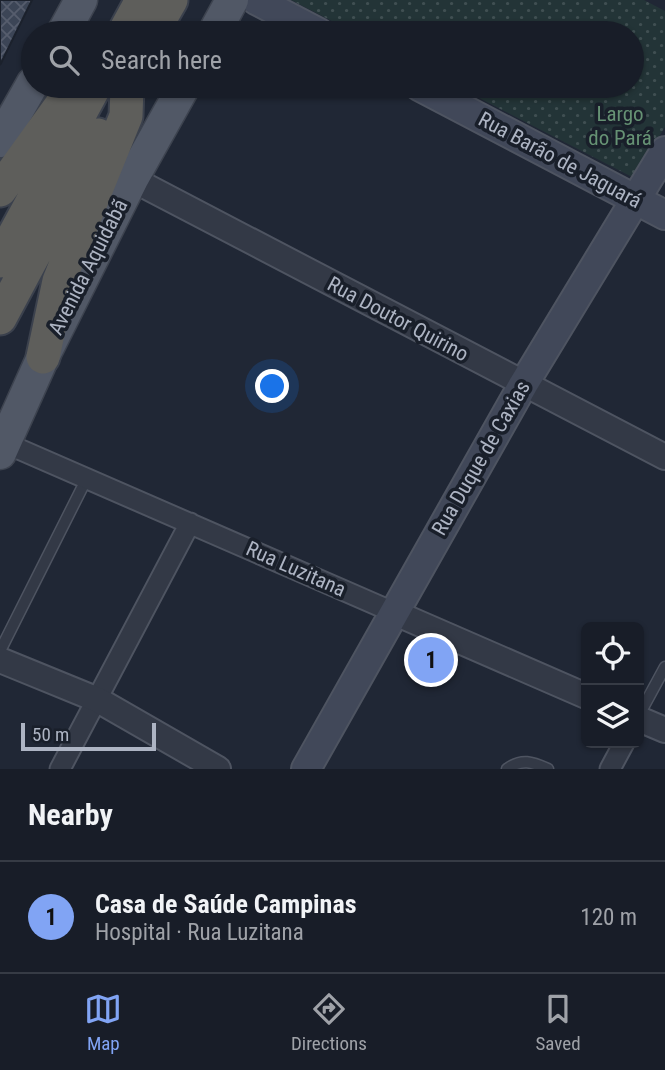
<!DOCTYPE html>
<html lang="en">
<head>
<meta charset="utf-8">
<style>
  body { margin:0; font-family:"Roboto Condensed",sans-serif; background:#252a34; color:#f1f3f6 }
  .controls { position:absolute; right:21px; bottom:21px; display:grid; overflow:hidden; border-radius:10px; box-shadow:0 2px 5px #0004 }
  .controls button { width:63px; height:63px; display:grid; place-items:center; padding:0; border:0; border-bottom:2px solid #363b45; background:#181d28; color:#f1f3f6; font:35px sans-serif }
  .scale { position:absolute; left:21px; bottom:18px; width:135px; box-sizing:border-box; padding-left:7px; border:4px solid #adb4c3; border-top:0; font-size:19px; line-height:24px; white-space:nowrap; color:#adb4c3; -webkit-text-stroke:5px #191f2a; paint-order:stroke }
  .you { position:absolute; left:273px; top:387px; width:24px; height:24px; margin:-18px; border:5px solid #fff; border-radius:50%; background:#1a73e8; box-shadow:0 0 0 10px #1a73e833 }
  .badge { display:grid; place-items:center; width:46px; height:46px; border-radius:50%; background:#81a4f4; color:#111; font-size:23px; font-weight:700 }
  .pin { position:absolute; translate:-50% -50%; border:4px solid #fff; box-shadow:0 2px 7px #0006 }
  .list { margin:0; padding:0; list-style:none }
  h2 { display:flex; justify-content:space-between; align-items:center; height:91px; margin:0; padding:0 28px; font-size:30px }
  h2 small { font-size:23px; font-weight:400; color:#9fa2a8 }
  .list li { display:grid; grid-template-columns:46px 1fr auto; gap:21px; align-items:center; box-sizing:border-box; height:112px; padding:0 28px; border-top:2px solid #363b45 }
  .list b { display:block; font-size:26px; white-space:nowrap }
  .list p { margin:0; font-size:23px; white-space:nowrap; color:#9fa2a8 }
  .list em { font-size:23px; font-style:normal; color:#9fa2a8 }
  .icon { flex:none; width:38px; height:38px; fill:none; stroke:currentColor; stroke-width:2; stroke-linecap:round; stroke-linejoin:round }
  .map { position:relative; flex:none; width:665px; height:769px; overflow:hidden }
  .search { position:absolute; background:#181d28; box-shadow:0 2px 5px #0004; left:21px; right:21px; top:21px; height:77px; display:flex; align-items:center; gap:18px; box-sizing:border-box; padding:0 24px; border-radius:38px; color:#9fa2a8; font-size:26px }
  .sheet { height:203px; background:#181d28 }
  nav { display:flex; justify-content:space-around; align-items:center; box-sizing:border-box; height:98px; border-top:2px solid #363b45; background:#181d28; font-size:19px; color:#9fa2a8 }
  nav a { display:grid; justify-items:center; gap:4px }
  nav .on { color:#81a4f4 }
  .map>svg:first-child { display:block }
  .park { fill:url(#park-dots) }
  .building { fill:url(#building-cross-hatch); stroke:#1b212c; stroke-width:2 }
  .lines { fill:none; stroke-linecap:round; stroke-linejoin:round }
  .service-casing { stroke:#4e5461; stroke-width:13 }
  .minor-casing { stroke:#4e5461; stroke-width:23 }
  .tertiary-casing { stroke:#4e5461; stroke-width:28 }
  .secondary-casing { stroke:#4e5461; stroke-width:32 }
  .primary-casing { stroke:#3d434f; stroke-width:35 }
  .trunk-casing { stroke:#3b414d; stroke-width:37 }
  .service { stroke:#333946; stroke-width:10 }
  .minor { stroke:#333946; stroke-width:19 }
  .tertiary { stroke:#333946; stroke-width:24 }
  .secondary { stroke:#414859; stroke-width:28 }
  .primary { stroke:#515866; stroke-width:32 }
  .trunk { stroke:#5e5e5b; stroke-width:33 }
  .labels { text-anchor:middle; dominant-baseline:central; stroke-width:7; stroke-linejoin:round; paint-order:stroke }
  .park-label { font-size:21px; fill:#669274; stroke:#191f2a }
  .street-label { font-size:21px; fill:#adb4c3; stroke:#191f2a }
</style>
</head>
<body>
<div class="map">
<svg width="665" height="769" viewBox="0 0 665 769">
  <defs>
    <pattern id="park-dots" width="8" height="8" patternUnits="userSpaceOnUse" patternTransform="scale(1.75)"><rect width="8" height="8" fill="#233437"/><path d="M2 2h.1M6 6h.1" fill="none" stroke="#404f52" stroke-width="1.8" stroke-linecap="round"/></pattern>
    <pattern id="building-cross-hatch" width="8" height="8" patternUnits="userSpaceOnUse" patternTransform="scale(1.75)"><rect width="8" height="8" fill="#3c4556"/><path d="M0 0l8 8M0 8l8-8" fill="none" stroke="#565d6d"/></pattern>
  </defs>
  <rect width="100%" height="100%" fill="#202735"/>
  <path class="park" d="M291,0H644L665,11V127L634,178L456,86H632V33H355Z"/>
  <path class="building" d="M0,0H32L0,65Z"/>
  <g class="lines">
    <g class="service-casing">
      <path id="service" d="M0,651L87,478
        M639,715L665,667
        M507,769C522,758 532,762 548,769"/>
    </g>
    <g class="minor-casing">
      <path id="minor" d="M5,443L393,612
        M60,769L190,523
        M610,769L624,743"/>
    </g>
    <g class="tertiary-casing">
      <path id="tertiary" d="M132,179L665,457
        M393,612L586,696
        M0,660L98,700L218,769
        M639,719L665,730"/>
    </g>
    <g class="secondary-casing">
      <path id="secondary" d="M256,0L319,33
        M419,86L665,215
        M306,769L523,385L665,151"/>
    </g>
    <g class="primary-casing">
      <path id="primary" d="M63,33L81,0
        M214,33L232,0
        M0,141L33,83
        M0,453L43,357L132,179L184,86"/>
    </g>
    <g class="trunk-casing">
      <path id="trunk" d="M124,33L142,0
        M152,33L171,0
        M0,190L75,86
        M0,261L95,86
        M0,318L98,135
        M43,357L59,281L126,116L127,86"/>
    </g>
    <use href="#service" class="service"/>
    <use href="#minor" class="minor"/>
    <use href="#tertiary" class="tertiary"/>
    <use href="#secondary" class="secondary"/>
    <use href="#primary" class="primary"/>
    <use href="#trunk" class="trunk"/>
  </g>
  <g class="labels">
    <g class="park-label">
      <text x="620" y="114">Largo<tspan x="620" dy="24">do Pará</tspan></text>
    </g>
    <g class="street-label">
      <text transform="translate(560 160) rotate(28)">Rua Barão de Jaguará</text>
      <text transform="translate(88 267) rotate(-63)">Avenida Aquidabã</text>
      <text transform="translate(398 319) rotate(28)">Rua Doutor Quirino</text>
      <text transform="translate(481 458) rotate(-60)">Rua Duque de Caxias</text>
      <text transform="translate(296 569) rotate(24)">Rua Luzitana</text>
    </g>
  </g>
</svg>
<div class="controls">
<button><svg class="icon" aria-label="locate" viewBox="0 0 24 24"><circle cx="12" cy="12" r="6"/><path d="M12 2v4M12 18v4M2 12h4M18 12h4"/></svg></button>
<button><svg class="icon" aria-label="layers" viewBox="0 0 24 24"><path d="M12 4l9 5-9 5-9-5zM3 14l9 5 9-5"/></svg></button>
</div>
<div class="scale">50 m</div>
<div class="you"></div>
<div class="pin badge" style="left:431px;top:660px">1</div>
<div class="search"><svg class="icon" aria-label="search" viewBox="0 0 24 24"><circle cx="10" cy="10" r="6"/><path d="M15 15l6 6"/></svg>Search here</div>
</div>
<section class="sheet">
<h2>Nearby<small></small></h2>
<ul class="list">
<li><span class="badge">1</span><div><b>Casa de Saúde Campinas</b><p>Hospital · Rua Luzitana</p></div><em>120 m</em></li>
</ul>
</section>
<nav>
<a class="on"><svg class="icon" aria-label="map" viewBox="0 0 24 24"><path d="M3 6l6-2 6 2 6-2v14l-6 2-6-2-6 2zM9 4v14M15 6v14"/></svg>Map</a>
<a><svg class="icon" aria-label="directions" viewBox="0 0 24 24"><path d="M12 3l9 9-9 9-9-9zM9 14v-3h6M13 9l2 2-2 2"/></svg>Directions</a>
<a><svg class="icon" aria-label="saved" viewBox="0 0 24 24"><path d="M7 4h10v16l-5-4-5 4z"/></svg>Saved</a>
</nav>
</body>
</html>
